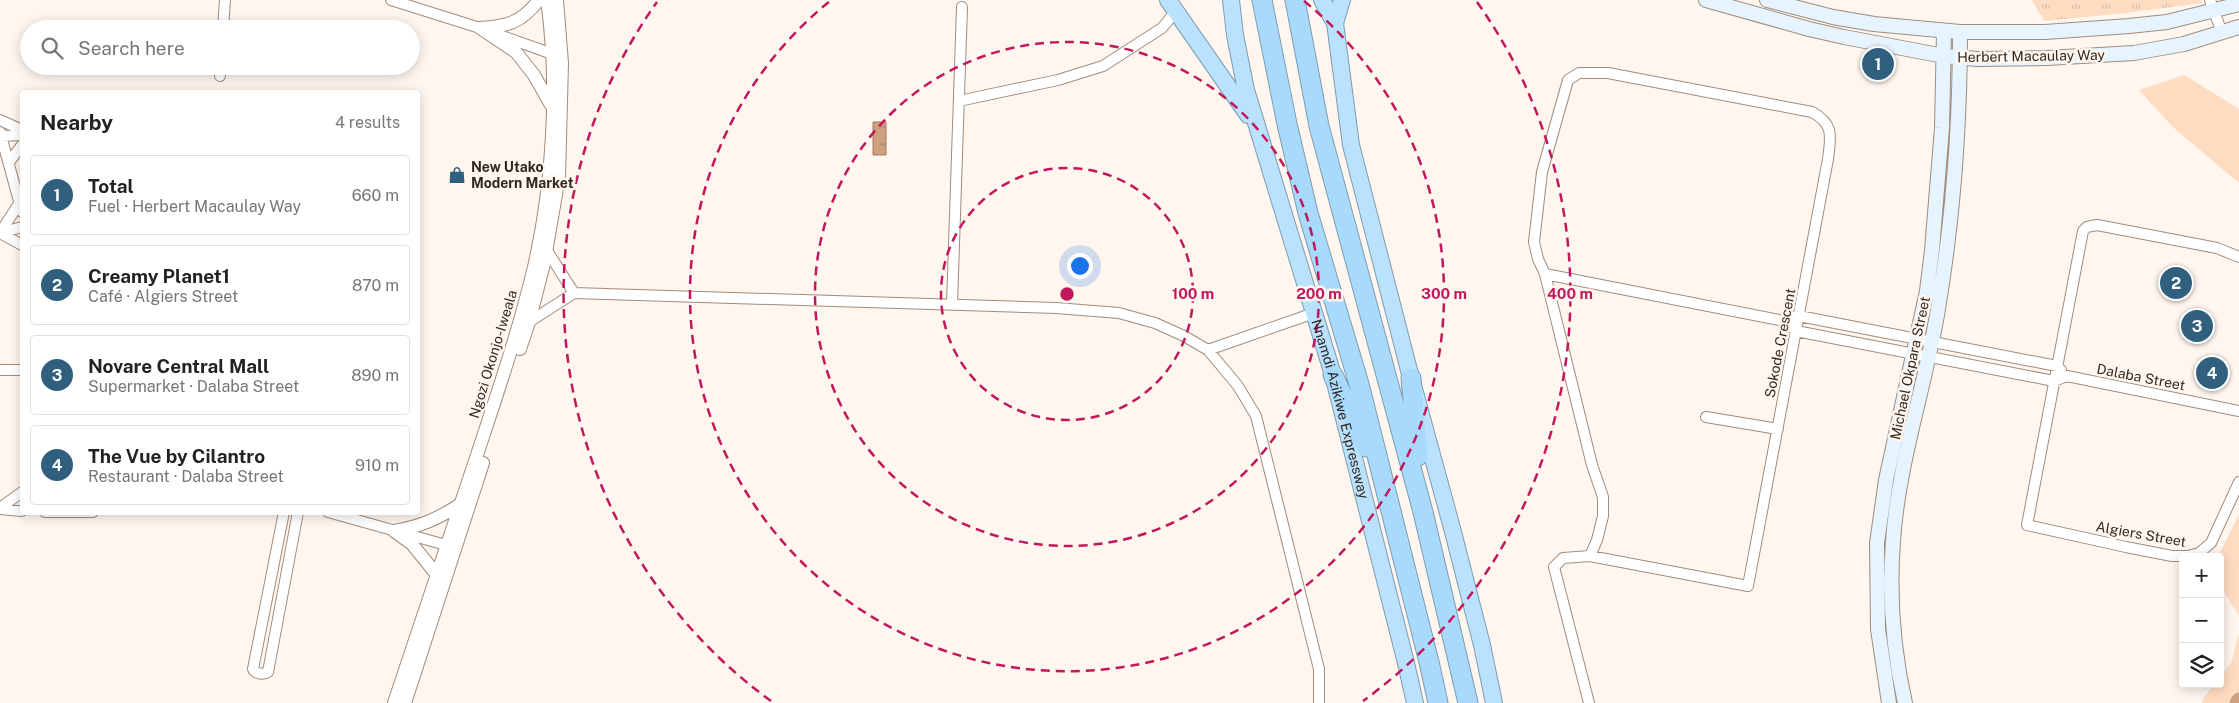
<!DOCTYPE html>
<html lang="en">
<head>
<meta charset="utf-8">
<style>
  body { margin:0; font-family:"Public Sans",sans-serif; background:#f6f6f6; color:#222 }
  .controls { position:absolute; right:15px; bottom:15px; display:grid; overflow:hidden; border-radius:5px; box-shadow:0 2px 12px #0003 }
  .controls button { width:45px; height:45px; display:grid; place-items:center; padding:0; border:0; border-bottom:1px solid #e0e0e0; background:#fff; color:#222; font:25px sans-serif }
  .you { position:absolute; left:1079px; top:265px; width:18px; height:18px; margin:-12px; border:4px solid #fff; border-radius:50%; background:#1a73e8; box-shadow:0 0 0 8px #1a73e833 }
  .badge { display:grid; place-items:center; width:32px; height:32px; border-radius:50%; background:#31607f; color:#fff; font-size:16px; font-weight:700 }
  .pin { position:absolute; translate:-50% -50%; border:2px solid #fff; box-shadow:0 1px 5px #0006 }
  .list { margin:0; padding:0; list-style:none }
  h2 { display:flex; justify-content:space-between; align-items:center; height:65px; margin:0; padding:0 20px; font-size:21px }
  h2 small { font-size:16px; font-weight:400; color:#767676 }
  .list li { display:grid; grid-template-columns:32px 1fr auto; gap:15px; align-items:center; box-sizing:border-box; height:80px; margin:0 10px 10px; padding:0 10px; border:1px solid #e0e0e0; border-radius:5px }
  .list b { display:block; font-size:19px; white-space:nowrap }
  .list p { margin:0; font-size:16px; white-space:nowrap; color:#767676 }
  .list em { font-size:16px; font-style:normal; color:#767676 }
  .icon { flex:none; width:28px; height:28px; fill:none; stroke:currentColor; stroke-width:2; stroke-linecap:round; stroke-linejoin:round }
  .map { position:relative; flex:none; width:2239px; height:703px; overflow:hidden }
  .search { position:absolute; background:#fff; box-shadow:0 2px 12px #0003; left:20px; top:20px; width:400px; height:55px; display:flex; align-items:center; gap:12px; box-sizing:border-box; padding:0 18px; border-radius:28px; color:#767676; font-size:19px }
  .panel { position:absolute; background:#fff; box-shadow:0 2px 12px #0003; left:20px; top:90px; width:400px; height:425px; border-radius:5px }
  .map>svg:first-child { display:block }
  .grass { fill:#fedcc2 }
  .park { fill:url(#park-tufts) }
  .water { fill:url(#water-ripples); stroke:#9f7c61 }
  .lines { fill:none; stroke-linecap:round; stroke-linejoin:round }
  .river { stroke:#cfa07d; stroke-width:15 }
  .minor-casing { stroke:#a18c7c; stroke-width:12 }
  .tertiary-casing { stroke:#a18c7c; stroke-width:14 }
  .secondary-casing { stroke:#a18c7c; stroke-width:16 }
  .trunk-casing { stroke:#7e9cb0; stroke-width:18 }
  .motorway-casing { stroke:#7e9cb0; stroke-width:21 }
  .minor { stroke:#fff; stroke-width:10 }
  .tertiary { stroke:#fff; stroke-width:12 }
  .secondary { stroke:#e5f4fe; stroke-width:14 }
  .trunk { stroke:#bae2fe; stroke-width:16 }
  .motorway { stroke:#a8dafd; stroke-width:19 }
  .ring { fill:none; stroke:#c2185b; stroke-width:2.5; stroke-dasharray:9 6 }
  .labels { text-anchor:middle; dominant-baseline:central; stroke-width:5; stroke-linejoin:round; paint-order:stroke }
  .street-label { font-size:14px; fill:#302821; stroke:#fff6ef }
  .poi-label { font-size:14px; font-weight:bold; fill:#302821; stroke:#fff6ef; text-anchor:start }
  .centre { fill:#c2185b; stroke:#fff6ef; stroke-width:2.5 }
  .ring-label { font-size:15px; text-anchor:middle; font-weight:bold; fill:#c2185b; stroke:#fff6ef; stroke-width:5; stroke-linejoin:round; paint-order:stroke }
</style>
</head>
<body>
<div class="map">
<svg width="2239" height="703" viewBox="0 0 2239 703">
  <defs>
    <pattern id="park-tufts" width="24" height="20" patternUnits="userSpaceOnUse" patternTransform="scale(1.25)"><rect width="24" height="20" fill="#fedcc2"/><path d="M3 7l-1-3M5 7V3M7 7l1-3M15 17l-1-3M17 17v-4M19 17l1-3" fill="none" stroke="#dabda6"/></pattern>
    <pattern id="water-ripples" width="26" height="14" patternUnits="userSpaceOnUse" patternTransform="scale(1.25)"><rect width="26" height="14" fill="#cfa07d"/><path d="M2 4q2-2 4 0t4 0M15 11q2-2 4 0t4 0" fill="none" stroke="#a88266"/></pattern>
  </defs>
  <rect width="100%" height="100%" fill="#fff6ef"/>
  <path class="grass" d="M2184,75L2239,109V183L2174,128L2139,90Z
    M2239,514V616L2220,585V557H2215L2219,554Z
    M2239,635V703H2202L2203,699L2214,684H2220C2220,674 2226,671 2231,663C2235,655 2234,644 2239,635Z"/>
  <path class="park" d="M2032,0H2201L2202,3L2126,13L2044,21Z"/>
  <path class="water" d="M873,122H886V155H873Z"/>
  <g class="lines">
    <path class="river" d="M2237,703L2239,700"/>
    <g class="minor-casing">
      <path id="minor" d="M391,0L480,28L558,56
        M2210,0L2222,33
        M223,29L225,0
        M220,76L221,66
        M959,101L1058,80L1103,66L1162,28L1172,16L1176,6
        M0,120L22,130
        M0,132L22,212
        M1,136L22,135
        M9,162L22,145
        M0,233L20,202
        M0,233L22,245
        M0,233L22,227
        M546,249L574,293
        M2239,257L2217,248L2097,225L2087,227L2083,231L2027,525L2126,547L2172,556H2188L2199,553L2211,543L2239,482
        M1545,274L1784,321L1796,331L2054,381L2067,376
        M952,304L962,7
        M1794,317L1799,316L2057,366L2061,370
        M529,322L574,293L1056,308L1119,313L1155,323L1184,336L1208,350L1238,386L1256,416L1319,669V703
        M1208,350L1314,313
        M0,370H22
        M2067,376L2239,411
        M1706,417L1778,429
        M0,508L22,492
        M0,509L22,511
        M45,512H93
        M284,512L253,669C255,674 264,675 268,672L298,512
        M328,512L453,547
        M1589,703L1554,567L1563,558L1590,556L1748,586L1828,159C1831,136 1834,124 1812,112L1608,73H1579L1568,80L1542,172L1534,242L1538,259L1545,274L1592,465L1603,497V516L1597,540L1590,556"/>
    </g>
    <g class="tertiary-casing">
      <path id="tertiary" d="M480,28L516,52L534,75L551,105
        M480,28C508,26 521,23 539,0
        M520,349L529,322L544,264L559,177L562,63L557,0
        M394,531C422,526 437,519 461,504
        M394,531L412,544L437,575
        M394,703C422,619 450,536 478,452C498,391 519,330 534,267C553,184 559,84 547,0
        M405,703L483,463"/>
    </g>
    <g class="secondary-casing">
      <path id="secondary" d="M1706,0L1809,29L1844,37L1944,56L1977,59L2047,58L2134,53L2184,44L2239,27
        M1767,0L1833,17L1874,24L1960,32H2045L2129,26L2167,22L2239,4
        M1889,703L1878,629L1877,543L1886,480L1927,291L1932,250L1942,128L1944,31
        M1905,703C1893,650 1889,595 1893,541C1898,465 1924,390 1937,315C1953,221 1960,127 1960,32"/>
    </g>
    <g class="trunk-casing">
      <g id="trunk">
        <path d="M1168,0L1248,115"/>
        <path id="s1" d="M1231,0L1235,35L1246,90L1333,375L1406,663L1415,703"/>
        <path d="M1322,0L1335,23L1351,145L1411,378L1452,528L1482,645L1494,703"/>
        <path d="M1335,23L1342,0"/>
      </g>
    </g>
    <g class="motorway-casing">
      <path id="motorway" d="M1262,0L1287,124L1308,213L1359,384L1429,662L1438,703
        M1295,0L1319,126L1423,512L1468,703
        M1333,375L1366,447
        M1411,378L1418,456"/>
    </g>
    <use href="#minor" class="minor"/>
    <use href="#tertiary" class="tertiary"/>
    <use href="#secondary" class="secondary"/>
    <use href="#trunk" class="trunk"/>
    <use href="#motorway" class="motorway"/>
  </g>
  <g class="ring">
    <circle cx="1067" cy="294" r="126"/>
    <circle cx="1067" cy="294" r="252"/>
    <path d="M1304 1A377 377 0 1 1 830 1"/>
    <path d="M771 701A503 503 0 0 1 657 2M1477 2A503 503 0 0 1 1363 701"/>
  </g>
  <defs>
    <g id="shop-bare" transform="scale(1.35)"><path d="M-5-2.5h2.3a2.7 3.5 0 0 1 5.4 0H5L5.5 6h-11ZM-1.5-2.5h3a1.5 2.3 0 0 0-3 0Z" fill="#31607f" stroke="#fff6ef" stroke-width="2.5" paint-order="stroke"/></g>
  </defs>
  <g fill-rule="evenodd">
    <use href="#shop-bare" x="457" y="175"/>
  </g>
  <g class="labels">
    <g class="street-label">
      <text transform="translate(2031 56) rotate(-1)">Herbert Macaulay Way</text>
      <text transform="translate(1780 343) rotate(-79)">Sokode Crescent</text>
      <text transform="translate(493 354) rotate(-73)">Ngozi Okonjo-Iweala</text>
      <text transform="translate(1910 368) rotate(-78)">Michael Okpara Street</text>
      <text transform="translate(2141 377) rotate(11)">Dalaba Street</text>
      <text stroke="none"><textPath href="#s1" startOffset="424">Nnamdi Azikiwe Expressway</textPath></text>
      <text transform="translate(2141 534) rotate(10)">Algiers Street</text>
    </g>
    <g class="poi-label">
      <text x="471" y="167">New Utako<tspan x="471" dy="16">Modern Market</tspan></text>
    </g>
  </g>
  <circle cx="1067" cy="294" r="8" class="centre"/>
  <g class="ring-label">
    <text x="1193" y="299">100 m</text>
    <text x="1319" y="299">200 m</text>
    <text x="1444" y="299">300 m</text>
    <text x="1570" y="299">400 m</text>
  </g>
</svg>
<div class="controls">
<button>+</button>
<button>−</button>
<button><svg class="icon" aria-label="layers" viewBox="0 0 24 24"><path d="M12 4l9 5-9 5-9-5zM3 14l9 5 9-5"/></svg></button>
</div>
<div class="you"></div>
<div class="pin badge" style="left:1878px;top:64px">1</div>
<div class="pin badge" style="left:2176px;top:283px">2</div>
<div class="pin badge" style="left:2197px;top:326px">3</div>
<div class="pin badge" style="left:2212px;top:373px">4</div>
<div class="search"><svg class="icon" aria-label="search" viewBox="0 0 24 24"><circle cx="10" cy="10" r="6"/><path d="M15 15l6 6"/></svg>Search here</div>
<section class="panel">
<h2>Nearby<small>4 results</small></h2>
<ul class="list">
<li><span class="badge">1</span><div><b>Total</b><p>Fuel · Herbert Macaulay Way</p></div><em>660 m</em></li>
<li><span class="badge">2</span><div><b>Creamy Planet1</b><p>Café · Algiers Street</p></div><em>870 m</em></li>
<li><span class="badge">3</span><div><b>Novare Central Mall</b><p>Supermarket · Dalaba Street</p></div><em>890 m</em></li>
<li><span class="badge">4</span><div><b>The Vue by Cilantro</b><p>Restaurant · Dalaba Street</p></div><em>910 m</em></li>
</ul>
</section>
</div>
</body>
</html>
